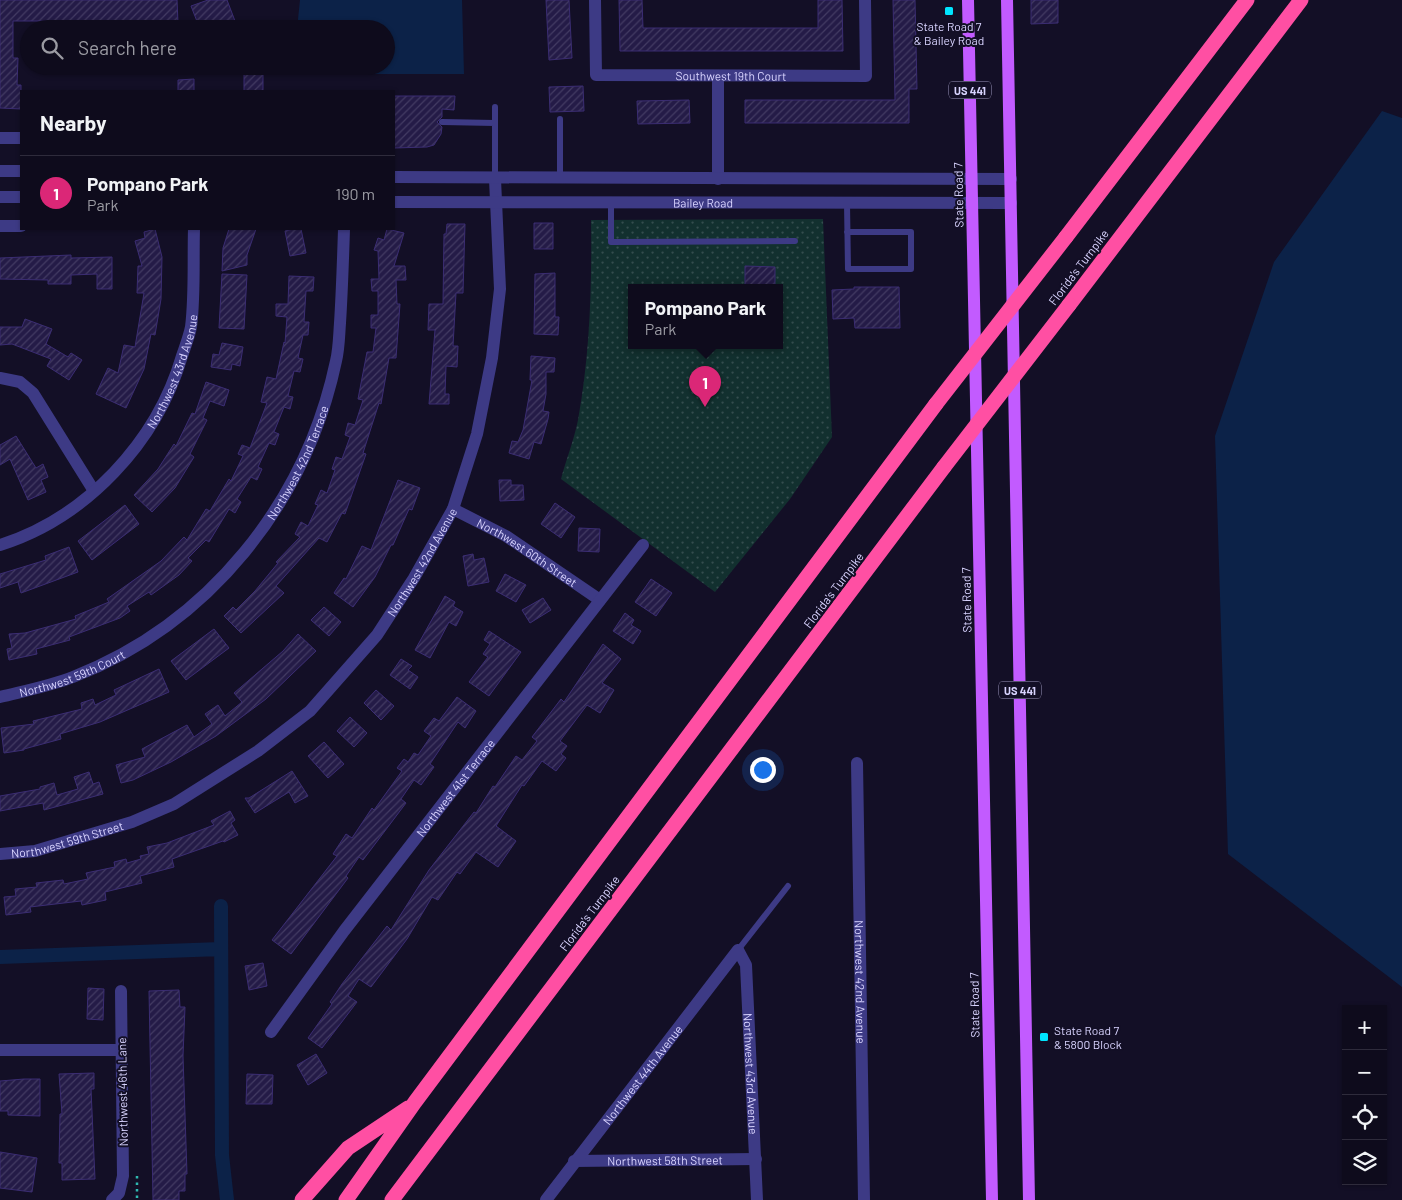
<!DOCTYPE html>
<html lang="en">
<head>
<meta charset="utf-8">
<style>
  body { margin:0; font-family:Barlow,sans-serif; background:#171425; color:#f1f3f6 }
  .controls { position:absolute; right:15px; bottom:15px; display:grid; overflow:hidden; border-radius:0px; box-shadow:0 1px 4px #0004 }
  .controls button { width:45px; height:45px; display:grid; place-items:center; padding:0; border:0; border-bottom:1px solid #2e2b3b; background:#0e0b1c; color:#f1f3f6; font:25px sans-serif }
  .you { position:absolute; left:762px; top:769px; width:18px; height:18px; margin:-12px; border:4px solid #fff; border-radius:50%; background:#1a73e8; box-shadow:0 0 0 8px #1a73e833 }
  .badge { display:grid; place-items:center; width:32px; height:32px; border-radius:50%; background:#db2777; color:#fff; font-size:16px; font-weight:700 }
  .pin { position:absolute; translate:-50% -41px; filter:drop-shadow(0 1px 2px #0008) }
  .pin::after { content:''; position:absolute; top:26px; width:18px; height:15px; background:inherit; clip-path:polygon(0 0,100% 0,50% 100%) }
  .popup { position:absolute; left:628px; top:284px; width:155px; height:65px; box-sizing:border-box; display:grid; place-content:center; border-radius:0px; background:#0e0b1c; filter:drop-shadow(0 1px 4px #0005); font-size:16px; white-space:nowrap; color:#9b9ba3 }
  .popup b { font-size:19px; color:#f1f3f6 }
  .popup::after { content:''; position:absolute; left:50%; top:100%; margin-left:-10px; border:10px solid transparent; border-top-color:#0e0b1c }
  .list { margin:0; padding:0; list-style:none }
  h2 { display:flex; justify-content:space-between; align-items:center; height:65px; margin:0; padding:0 20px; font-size:21px }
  h2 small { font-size:16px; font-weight:400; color:#9b9ba3 }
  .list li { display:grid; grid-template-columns:32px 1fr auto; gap:15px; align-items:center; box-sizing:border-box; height:75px; padding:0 20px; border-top:1px solid #2e2b3b }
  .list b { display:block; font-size:19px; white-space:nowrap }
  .list p { margin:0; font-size:16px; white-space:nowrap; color:#9b9ba3 }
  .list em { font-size:16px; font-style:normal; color:#9b9ba3 }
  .icon { flex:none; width:28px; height:28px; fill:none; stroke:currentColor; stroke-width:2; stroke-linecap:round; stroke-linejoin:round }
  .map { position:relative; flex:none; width:1402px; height:1200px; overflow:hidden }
  .search { position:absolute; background:#0e0b1c; box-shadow:0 1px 4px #0004; left:20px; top:20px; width:375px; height:55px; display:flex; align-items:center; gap:12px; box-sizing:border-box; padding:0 18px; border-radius:28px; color:#9b9ba3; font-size:19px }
  .panel { position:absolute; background:#0e0b1c; box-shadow:0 1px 4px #0004; left:20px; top:90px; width:375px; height:140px; border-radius:0px }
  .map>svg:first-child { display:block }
  .park { fill:url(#park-dots); fill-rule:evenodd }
  .water { fill:#0c2248 }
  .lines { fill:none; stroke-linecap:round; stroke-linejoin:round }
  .canal { stroke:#0c2248; stroke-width:14 }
  .building { fill:url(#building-hatch); stroke:#3b2d73 }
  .path { stroke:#2fb8b0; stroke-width:2.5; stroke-dasharray:2.5 4; stroke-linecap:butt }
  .service { stroke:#3d3a85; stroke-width:6 }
  .minor { stroke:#3d3a85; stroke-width:12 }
  .tertiary { stroke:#3d3a85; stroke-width:12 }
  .primary { stroke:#c25bff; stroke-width:12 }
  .motorway { stroke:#ff4fa3; stroke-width:15 }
  .motorway-bridge { stroke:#ff4fa3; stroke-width:15 }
  .poi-dot { fill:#00e5ff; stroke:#130f26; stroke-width:2 }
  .labels { text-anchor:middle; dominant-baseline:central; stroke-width:4; stroke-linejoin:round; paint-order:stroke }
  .shield { fill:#130f26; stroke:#9e99be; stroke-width:1 }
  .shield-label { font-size:11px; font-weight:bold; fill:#d9d4ff }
  .poi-label { font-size:12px; fill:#d9d4ff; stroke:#130f26 }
  .street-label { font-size:12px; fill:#d9d4ff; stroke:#130f26 }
</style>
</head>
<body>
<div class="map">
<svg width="1402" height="1200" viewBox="0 0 1402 1200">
  <defs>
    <pattern id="park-dots" width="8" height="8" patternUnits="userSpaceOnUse" patternTransform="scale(1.25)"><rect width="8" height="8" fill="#12302f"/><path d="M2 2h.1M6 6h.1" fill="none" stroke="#344d4e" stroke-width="1.8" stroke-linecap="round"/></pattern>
    <pattern id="building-hatch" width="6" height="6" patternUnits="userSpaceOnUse" patternTransform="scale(1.25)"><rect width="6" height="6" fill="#241b47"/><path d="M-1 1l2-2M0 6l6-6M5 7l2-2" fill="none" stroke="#433b63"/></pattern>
  </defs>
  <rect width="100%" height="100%" fill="#130f26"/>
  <path class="park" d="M823,219L832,437L790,499L715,592L561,479C566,460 574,440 578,420C590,354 592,287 591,220ZM631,288H779V346H631Z"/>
  <path class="water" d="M300,0H462L464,74H355L305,66H386V29H297Z
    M1382,111L1402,118V987L1228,854L1215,436L1274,262Z"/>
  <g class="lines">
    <path class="canal" d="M221,906L222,1155L227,1200
      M0,957L221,949"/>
  </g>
  <path class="building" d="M0,0H177L178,23L93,26V21H13V58H18L17,85H21V109L0,108Z
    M208,0H227L235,21L212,29H200L191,6Z
    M546,0H569L572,58L549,60Z
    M619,0H642L643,28H818V0H842L843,51H620Z
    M893,0H915L917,89H909V123H745V100H895Z
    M1031,0H1058V23L1031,24Z
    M244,74H263V91H244Z
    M194,79V91H178V80Z
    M583,86L584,111L550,112L549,87Z
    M394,96H455L454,110L442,109V117L437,122L442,127L441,134L434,145L427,147L394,148Z
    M689,100L690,123L638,124L637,101Z
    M534,223H553V249H534Z
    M447,224H465L463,293H456L453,346H458L457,367L446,366L445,394H449V404H429L435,330H428L429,304H443L444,234H446Z
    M155,229L162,257L161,299L155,335L151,334L144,369L126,408L96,394L108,368L118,373L124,345L135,347L144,293H137L138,266H142L135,241L145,238L144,232Z
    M229,229H256L247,255V265L222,271L223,248Z
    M293,229H301L306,253L290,256L285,231Z
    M387,229L404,233L394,266H405L406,280H396L397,304H400L396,358H389L381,404L379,403L363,453L366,454L345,514L342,513L327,542L319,538L276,586L284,593L241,633L224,616L233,607L236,610L255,591L278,563L276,562L300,537L295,534L301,522L308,526L318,505L315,504L321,490L327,493L335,470L332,469L336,457L342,459L350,437L345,435L348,423L355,425L363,400L358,399L367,352H373L376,328H371V315H378V291H372L371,279H379L378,251L374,250L378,238L384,240Z
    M71,255V258L112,257V289H97V274L71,275V284H48V280L0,279V258Z
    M745,266L775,267V288H745Z
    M555,273V317H559L558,335L534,334L535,274Z
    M222,274L247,275L244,329L219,328Z
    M289,276L314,277L313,291H306L304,322H309L308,335H303L298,358L303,359L300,372L294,371L288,396L293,397L290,409L284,407L274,432L279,434L275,445L269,443L258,467L262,469L257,480L251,477L237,499L241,502L235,513L229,509L209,542L206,540L188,558L192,561L179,575L151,595L149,592L127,606L130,611L120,618L69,637L70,640L36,649L37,654L9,660L7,649L12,648L9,634L25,633L76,619L75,616L109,602L107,599L161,561L184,537L187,540L206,509L210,511L229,479L231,481L243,456L238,454L242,445L250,448L267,403L261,402L267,377L276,379L284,342L285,343L287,317L276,316V304H288Z
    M854,287H899L900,328H855L854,318L833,319L832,290L854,289Z
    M25,319L52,329L46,344L68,357L71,353L82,360L69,380L47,366L51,359L12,344L0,345V327H22Z
    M222,343L243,347L240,366L232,364L231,370L211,367L213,354L219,355Z
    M531,356L555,358L554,372H546V394L543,411L549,412L548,419L541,444L534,442L529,459L509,453L512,441L518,442L523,430L532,380H530Z
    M206,382L229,390L224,406L210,401L203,418L207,420L190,454L194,457L175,488L152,512L134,495L158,469L174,444L176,446L192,413L195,414Z
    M16,436L36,468L43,464L48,477L41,480L46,492L28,500L10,459L0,465V445Z
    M398,480L420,488L412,510L409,509L393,545H391L375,577L353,607L334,593L344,578L346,579L362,546L371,550Z
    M499,480H511V485H523L524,500L500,501Z
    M555,503L575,517L561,538L541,524Z
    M125,505L139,524L92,560L78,541Z
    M579,528L600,529L599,552L578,551Z
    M69,547L78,572L21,593L18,582L0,588V574L46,560L45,556Z
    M473,554L474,560L484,558L489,582L468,586L463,556Z
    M505,574L526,585L516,602L496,591Z
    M651,579L672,593L656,616L635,602Z
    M445,596L455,602L453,606L463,612L456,626L449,622L430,658L415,650Z
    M543,598L551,610L530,623L522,610Z
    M324,607L341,622L329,636L311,620Z
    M625,613L634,620L631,625L641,631L633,644L613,631Z
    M214,629L229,648L186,680L171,661Z
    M489,631L521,652L489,696L469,682L488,657L483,654L490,644L484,640Z
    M298,634L316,651L266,699L216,736L171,762L133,780L121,783L116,765L145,757L142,749L187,725L194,737L212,724L205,714L218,705L225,716L242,702L234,693L283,651Z
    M603,644L621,659L602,683L614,690L600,713L587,705L560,741L567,746L561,754L566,758L556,771L542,761L524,786L522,785L496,826L516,841L498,867L476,852L460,874L457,872L438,900L432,897L407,939L371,987L359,979L348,996L357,1002L322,1048L308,1038L332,1004L330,1002L342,984L387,926L391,930L429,870L474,812L476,813L493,786L495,787L516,756L522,760L537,741L532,737L561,699L564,702Z
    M401,659L412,666L408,670L418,677L410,689L390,675Z
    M159,669L169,692L100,722L60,734L61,739L24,749V750L4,753L1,728L34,724L33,721L82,709L81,703L93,699L95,705L116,695L114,690Z
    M376,690L394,706L381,720L364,703Z
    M457,697L476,711L465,728L458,722L430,764L434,767L421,785L414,780L401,799L406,803L363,860L359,857L346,876L348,878L291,954L272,940L337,856L333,854L346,834L352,838L372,808L374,810L402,771L397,768L404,759L408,762L414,753L418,755L431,736L424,731L434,718L439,721Z
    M350,717L367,733L354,747L337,731Z
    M324,742L344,764L328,778L308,756Z
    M292,771L308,796L295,803L289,792L255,813L245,798H249Z
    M89,772L93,784L99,782L103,794L44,810L43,803L0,811V796L40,789V787L54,783L57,795L78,789L74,777Z
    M230,811L235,820L231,823L238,835L224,842L223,841L172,859L174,867L140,876L142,883L105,892L106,900L82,905L81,901L30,907L31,912L6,915L4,897L16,896L15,889L37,887L36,883L63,880L64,884L88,879L86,873L115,867L114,862L126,859L127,863L141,859L140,856L149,854L147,847L167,843L214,825L211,821Z
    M263,963L267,986L249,990L245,966Z
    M88,988L104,989L103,1020L87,1019Z
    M179,990L180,1007H185L183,1056L187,1174H185V1191H179V1200H153L149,991Z
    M316,1054L327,1073L308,1085L297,1065Z
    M94,1073V1089H91L95,1179L62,1180V1163H59L60,1114H62L59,1074Z
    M247,1074L273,1075L272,1104H246Z
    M24,1079H40V1116L8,1115V1111H0V1081Z
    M0,1152L37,1158L32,1192L0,1188Z"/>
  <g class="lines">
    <path class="path" d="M137,1176V1200"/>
    <path class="service" d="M495,107V179
      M560,119V179
      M442,122L495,123
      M611,202V242L795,241
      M847,203L848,269H911V232H847
      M738,950L788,886"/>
    <g class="minor">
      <path id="s1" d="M595,0L596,75L866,76L865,0"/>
      <path d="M718,76V179"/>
      <path d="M0,138H21"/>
      <path d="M0,226H21"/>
      <path d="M0,378L20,382L33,393L94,491"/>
      <path id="s2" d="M453,509L506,536L600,600"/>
      <path id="s3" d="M0,545C86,518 157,442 182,356C185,347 189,337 191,327C195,295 193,261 194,229"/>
      <path id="s4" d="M0,697C24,691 50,686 73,677C209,624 306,503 336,361C339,349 339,336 340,323C342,292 343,260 344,229"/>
      <path id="s5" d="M857,763L864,1200"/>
      <path id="s6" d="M0,854L35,851L132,822L174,804L258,751L310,711L377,635L414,578L453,509L477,434L492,358L500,289L495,179"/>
      <path id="s7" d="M271,1032L344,931L643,545"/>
      <path d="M0,1050H121"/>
      <path id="s8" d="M574,1161L756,1159"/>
      <path d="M112,1200L119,1193L123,1176L121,991"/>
      <path id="s9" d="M546,1200L738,950L746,965L757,1200"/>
    </g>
    <g class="tertiary">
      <path d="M0,171H21"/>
      <path d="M394,177L1011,179"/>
      <path d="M0,197H21"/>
      <path id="s10" d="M394,202L1011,203"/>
    </g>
    <path class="primary" d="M968,0L992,1200
      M1007,0L1029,1200"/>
    <path class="motorway" d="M1066,237L1247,0
      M1069,305L1301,0
      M302,1200L348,1148L408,1108
      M346,1200L415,1102L936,404
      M392,1200L944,467"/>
    <path class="motorway-bridge" d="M936,404L1066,237
      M944,467L1069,305"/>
  </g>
  <g class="poi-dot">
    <rect x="944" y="6" width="10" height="10" rx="2.5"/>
    <rect x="1039" y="1032" width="10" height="10" rx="2.5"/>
  </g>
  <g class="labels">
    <g class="shield">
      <rect x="949" y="81.5" width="42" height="17" rx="4"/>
      <rect x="999" y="681.5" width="42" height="17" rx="4"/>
    </g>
    <g class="shield-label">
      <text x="970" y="90">US 441</text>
      <text x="1020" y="690">US 441</text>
    </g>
    <g class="poi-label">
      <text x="949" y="26">State Road 7<tspan x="949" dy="14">&amp; Bailey Road</tspan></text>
      <text x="1054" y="1030" text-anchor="start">State Road 7<tspan x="1054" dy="14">&amp; 5800 Block</tspan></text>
    </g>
    <g class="street-label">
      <text stroke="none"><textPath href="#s1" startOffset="210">Southwest 19th Court</textPath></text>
      <text transform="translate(958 195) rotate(-91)">State Road 7</text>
      <text stroke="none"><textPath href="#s10" startOffset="309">Bailey Road</textPath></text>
      <text transform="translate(1078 267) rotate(-53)">Florida's Turnpike</text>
      <text stroke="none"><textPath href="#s3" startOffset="255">Northwest 43rd Avenue</textPath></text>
      <text stroke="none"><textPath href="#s4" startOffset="395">Northwest 42nd Terrace</textPath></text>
      <text stroke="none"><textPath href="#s2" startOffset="86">Northwest 60th Street</textPath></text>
      <text stroke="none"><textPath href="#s6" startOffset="534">Northwest 42nd Avenue</textPath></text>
      <text transform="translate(833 590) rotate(-53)">Florida's Turnpike</text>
      <text transform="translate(966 600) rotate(-91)">State Road 7</text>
      <text stroke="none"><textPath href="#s4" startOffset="76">Northwest 59th Court</textPath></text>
      <text stroke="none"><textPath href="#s7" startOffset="306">Northwest 41st Terrace</textPath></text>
      <text stroke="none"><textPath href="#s6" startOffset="69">Northwest 59th Street</textPath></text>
      <text transform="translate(589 913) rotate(-53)">Florida's Turnpike</text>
      <text stroke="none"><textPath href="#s5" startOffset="219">Northwest 42nd Avenue</textPath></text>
      <text transform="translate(974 1005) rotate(-91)">State Road 7</text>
      <text stroke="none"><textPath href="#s9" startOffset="158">Northwest 44th Avenue</textPath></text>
      <text stroke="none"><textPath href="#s9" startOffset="441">Northwest 43rd Avenue</textPath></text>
      <text transform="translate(122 1092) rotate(-91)">Northwest 46th Lane</text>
      <text stroke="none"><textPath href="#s8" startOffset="91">Northwest 58th Street</textPath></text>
    </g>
  </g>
</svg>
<div class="controls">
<button>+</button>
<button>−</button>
<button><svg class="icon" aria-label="locate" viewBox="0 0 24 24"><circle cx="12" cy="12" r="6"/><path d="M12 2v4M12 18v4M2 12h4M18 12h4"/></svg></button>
<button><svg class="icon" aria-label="layers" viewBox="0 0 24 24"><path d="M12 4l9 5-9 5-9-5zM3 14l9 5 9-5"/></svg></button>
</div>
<div class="you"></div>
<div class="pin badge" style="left:705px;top:407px">1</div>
<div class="popup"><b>Pompano Park</b>Park</div>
<div class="search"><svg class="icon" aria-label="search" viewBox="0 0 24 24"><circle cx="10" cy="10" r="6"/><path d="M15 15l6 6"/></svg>Search here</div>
<section class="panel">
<h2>Nearby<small></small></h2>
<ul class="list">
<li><span class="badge">1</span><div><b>Pompano Park</b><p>Park</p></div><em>190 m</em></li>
</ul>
</section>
</div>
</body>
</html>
